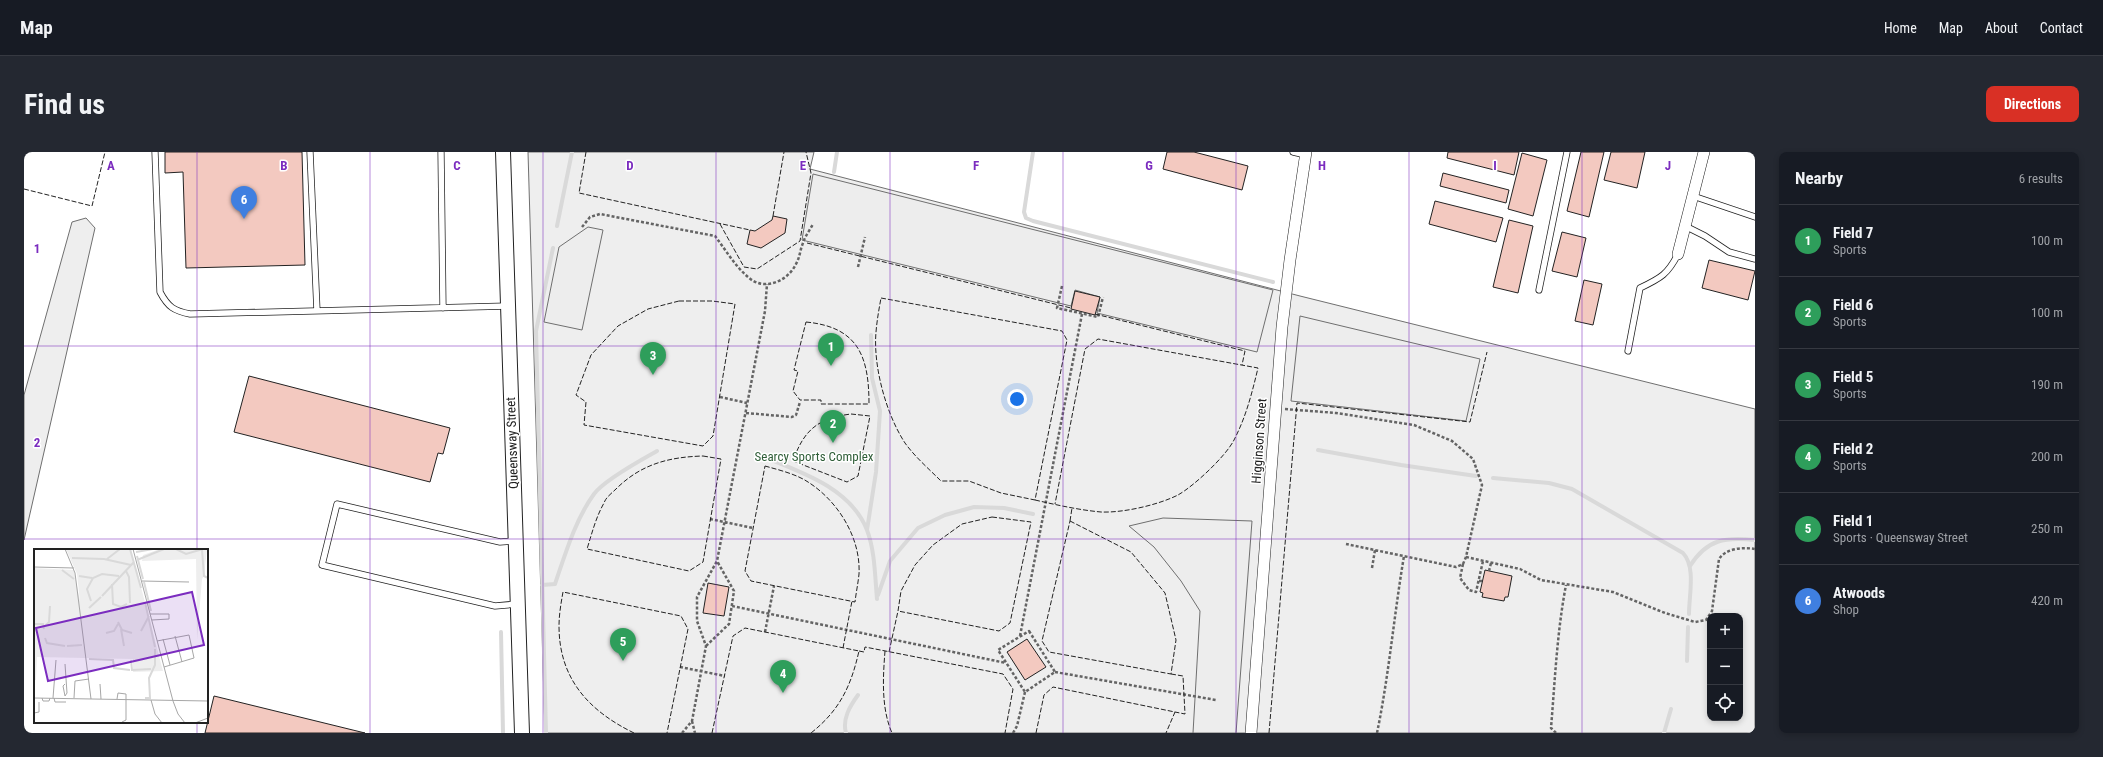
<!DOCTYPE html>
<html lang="en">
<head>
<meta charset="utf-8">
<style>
  body { margin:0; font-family:"Roboto Condensed",sans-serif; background:#242831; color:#f1f3f6 }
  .controls { position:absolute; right:12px; bottom:12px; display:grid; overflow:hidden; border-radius:8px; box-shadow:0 2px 6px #0003 }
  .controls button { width:36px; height:36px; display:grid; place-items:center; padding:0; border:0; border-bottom:1px solid #363941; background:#171b24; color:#f1f3f6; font:20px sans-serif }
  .you { position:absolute; left:993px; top:247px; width:14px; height:14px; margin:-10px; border:3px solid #fff; border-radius:50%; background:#1a73e8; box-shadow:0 0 0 6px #1a73e833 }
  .badge { display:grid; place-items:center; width:26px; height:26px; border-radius:50%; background:#d93025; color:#fff; font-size:13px; font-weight:700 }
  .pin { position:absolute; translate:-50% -33px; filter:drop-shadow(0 1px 2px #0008) }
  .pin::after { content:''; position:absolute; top:21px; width:14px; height:12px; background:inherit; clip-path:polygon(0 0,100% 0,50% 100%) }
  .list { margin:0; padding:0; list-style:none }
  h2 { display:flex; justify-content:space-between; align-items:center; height:52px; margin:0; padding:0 16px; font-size:17px }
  h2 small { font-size:13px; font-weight:400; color:#9ea1a6 }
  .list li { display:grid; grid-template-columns:26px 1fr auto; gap:12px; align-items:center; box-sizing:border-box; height:72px; padding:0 16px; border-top:1px solid #363941 }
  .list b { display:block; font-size:15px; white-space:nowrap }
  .list p { margin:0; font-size:13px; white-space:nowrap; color:#9ea1a6 }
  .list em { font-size:13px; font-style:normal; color:#9ea1a6 }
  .icon { flex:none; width:22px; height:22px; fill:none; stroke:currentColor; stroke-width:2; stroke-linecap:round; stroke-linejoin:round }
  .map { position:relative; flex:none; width:1731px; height:581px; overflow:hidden; border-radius:8px }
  header { display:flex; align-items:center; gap:24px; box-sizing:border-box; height:56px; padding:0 20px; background:#171b24; border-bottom:1px solid #363941 }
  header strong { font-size:19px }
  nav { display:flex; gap:22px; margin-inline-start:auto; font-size:14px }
  .intro { display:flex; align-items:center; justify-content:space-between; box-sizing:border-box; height:96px; padding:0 24px }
  h1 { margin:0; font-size:28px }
  .button { padding:10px 18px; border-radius:8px; background:#d93025; color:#fff; font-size:14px; font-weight:700 }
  main { display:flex; gap:24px; padding:0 24px }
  aside { flex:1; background:#171b24; border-radius:8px; box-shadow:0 2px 6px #0003 }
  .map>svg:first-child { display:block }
  .green { fill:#eee; stroke:#6f6f6f; fill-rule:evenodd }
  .parking { fill:#ededed; stroke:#6f6f6f }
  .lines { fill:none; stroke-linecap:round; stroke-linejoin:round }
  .stream { stroke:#d9d9d9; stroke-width:4 }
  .building { fill:#f3c9c0; stroke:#222 }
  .service-casing { stroke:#222; stroke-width:7 }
  .minor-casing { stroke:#222; stroke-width:12 }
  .tertiary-casing { stroke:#222; stroke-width:16 }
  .path { stroke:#646464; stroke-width:2.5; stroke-dasharray:3 2; stroke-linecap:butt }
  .service { stroke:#fff; stroke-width:5.5 }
  .minor { stroke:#fff; stroke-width:11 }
  .tertiary { stroke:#fff; stroke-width:14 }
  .fence { stroke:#222; stroke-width:1; stroke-dasharray:5 2; stroke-linecap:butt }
  .grid { fill:none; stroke:#7b2cbf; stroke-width:1; stroke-opacity:0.55 }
  .labels { text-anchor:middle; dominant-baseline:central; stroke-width:3; stroke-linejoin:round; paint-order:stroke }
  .street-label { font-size:13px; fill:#222; stroke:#fff }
  .park-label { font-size:13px; fill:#2f5e38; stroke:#fff }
  .inset-river { fill:none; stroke:#d9d9d9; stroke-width:2 }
  .inset-road { fill:none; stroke:#a7a7a7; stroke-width:1 }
  .view { fill:#7b2cbf; fill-opacity:0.15; stroke:#7b2cbf; stroke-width:2 }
  .inset-edge { fill:none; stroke:#222; stroke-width:2 }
  .grid-label { font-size:13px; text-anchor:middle; font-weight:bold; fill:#7b2cbf; stroke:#fff; stroke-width:3; stroke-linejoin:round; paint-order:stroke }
</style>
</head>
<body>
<header>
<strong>Map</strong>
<nav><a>Home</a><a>Map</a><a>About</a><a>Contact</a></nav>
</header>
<div class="intro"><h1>Find us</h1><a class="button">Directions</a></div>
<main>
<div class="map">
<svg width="1731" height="581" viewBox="0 0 1731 581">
  <rect width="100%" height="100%" fill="#fff"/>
  <path class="green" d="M504,0H790L786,17L1276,144L1731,257V581H521ZM1686,464H1716V566H1686Z
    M62,66L71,76L0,388V243L48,70Z"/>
  <path class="parking" d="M789,22L1249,138L1233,200L1073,161L1076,145L1051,138L1047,154L778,88Z
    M564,75L579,78L558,178L520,170L535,95Z
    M1276,164L1456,207L1442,269L1267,249Z
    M1139,366L1228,369L1212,581H1169L1176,459L1157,429L1130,395L1105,374Z"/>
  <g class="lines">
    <path class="stream" d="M1009,0L1000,60L1002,66L1009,69L1249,130
      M810,20L813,0
      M533,74L548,0
      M1294,298L1377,313L1452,324
      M732,302C771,318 826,334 843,378C851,399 851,425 853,447
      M1469,326L1525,331L1548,337L1659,401C1672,415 1665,443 1665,462
      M843,378L852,320L856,259L848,226L847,183
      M1666,414C1683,387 1701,385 1731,388
      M518,433L531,432C541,403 551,368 570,342C580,328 617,308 633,299
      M854,443L866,409L894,376L921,363L950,355L980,356L1009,362
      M477,480L479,581
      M1663,509L1664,475
      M522,581L512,179L529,96
      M822,581C818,567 826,554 834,543
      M1640,581L1647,557"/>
  </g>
  <path class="building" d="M141,0H278L281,113L162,116L159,20L141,21Z
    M1143,0H1170L1224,14L1218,38L1139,17Z
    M1424,0H1495L1490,23L1423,6Z
    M1557,0H1580L1565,65L1543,59Z
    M1587,0H1621L1613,36L1580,28Z
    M1498,1L1523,8L1509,64L1484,57Z
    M1419,21L1485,38L1482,51L1416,34Z
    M1411,49L1479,66L1472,90L1405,72Z
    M749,64L763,67L761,81L737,96L723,92L726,78L731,79L748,68Z
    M1485,68L1509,74L1494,141L1469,135Z
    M1538,80L1562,86L1553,125L1528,119Z
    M1685,108L1731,119L1724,148L1678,136Z
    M1560,128L1578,132L1569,173L1551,169Z
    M1051,139L1076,145L1071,163L1047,157Z
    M225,224L426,276L419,302L414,301L406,330L210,280Z
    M1461,418L1488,424L1484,445H1481L1480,449L1458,445L1459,441L1456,440Z
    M684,431L705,435L700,464L679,461Z
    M1003,487L1022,515L1001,528L983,500Z
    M190,544L341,581H181Z"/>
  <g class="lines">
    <g class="service-casing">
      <path id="service" d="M131,0L136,140C144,155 150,159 166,162L484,154
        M286,0L293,159
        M417,0L419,156
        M1269,0L1282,3
        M1669,44L1731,65
        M1661,74L1681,84L1705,100L1731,107
        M1515,138L1543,0
        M1604,199L1616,136C1637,126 1644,122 1654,102
        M490,389L476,390L313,352L298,413L471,454L493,452"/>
    </g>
    <g class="minor-casing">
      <path id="minor" d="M1654,102L1680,0
        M1227,581L1258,175L1266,108L1282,0"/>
    </g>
    <g class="tertiary-casing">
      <path id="tertiary" d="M479,0L498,581"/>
    </g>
    <path class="path" d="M558,75L566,65L576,62L691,84C701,97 711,114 724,125C740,140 764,129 772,112C776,105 776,98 779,91C781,84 786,78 789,72
      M834,115L841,85
      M1038,134L1033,156L1074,165L1079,145
      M696,245L723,251
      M1261,257L1312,261L1390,273L1428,289L1449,307L1458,333L1442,405L1439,412L1432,415L1322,392
      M722,261L768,265L772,263L776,250
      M686,367L729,376
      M1442,405L1496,417L1517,428L1589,440L1641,461L1671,470L1682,468L1688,459L1695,407C1702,396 1719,395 1731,397
      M1439,412L1436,426L1445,438L1452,440L1459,409
      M1348,416L1351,398
      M1465,419L1467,411
      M1455,429H1459
      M708,454L982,511
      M1005,479L1031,520L1001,540L974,498Z
      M741,480L750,434
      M996,484L1058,162
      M682,494L705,472L710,439L693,409
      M656,515L701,524
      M1031,520L1192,548
      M668,569L671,581
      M658,581L668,569L682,494L673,469V445L693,409L741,159L743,132
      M989,581L993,574L1001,540
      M1353,581C1365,523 1370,463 1380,404
      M1532,581L1527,576C1531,528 1533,480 1542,433"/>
    <use href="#service" class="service"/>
    <use href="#minor" class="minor"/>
    <use href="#tertiary" class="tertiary"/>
    <path class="fence" d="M562,0L555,41L726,78
      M0,37L68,54L81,0
      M749,64L760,0
      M696,72L720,115L733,117L776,89L787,21L782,0
      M783,91L1047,156
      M857,146L1038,179L1043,188L1011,348L977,341L945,329H917C905,317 891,305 881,291C862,262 849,214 852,180C853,168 855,157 857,146Z
      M655,149H688L711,152L689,284L679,294L560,273L562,250L552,243L567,203L594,174L624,157Z
      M1071,162L1221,199L1218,213
      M782,170C834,175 845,204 845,252H797V248H776L769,239L774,219L770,218Z
      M827,262L846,264L834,324L823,330L769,309C780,277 795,266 827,262Z
      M679,304L697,307L679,410L665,419L563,397C568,381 572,365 580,351C582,345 588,341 592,337C617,312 645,305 679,304Z
      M741,314C755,318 772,322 784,330C814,349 837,386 835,422C834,432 832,441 831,450L727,429L721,419Z
      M1011,348C1033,353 1055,358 1077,360C1099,361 1134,353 1154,343C1170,334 1202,304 1210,288C1222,265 1228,241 1234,216L1074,187L1061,197L1031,352
      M968,365L1007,370L986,471L975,479L874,459L877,439L891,413L909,393L938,372Z
      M1046,369L1107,400L1141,441L1152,488L1147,522L1025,500L1018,489Z
      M1046,369L1048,356
      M819,496L828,449
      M835,499L840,500L841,495L979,522L989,537L981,581
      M861,499C859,525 857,556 868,581
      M865,500L874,459
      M1147,522L1159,524L1161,562L1151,560
      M610,581C565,559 535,527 535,474C535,463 537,451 539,440L657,464L664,477L643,581
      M688,581L709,484L721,476L835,499C827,534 816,558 787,581
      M1012,581L1020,543L1029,535L1151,560L1142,581
      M1245,581L1273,251L1446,270L1463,200"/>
  </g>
  <path class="grid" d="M173,0V398M346,0V581M519,0V581M692,0V581M866,0V581M1039,0V581M1212,0V581M1385,0V581M1558,0V581M0,194H1731M0,387H1731M173,570V581"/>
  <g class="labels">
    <g class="street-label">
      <text transform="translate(1235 289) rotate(-86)">Higginson Street</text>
      <text transform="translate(488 291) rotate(-92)">Queensway Street</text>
    </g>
    <g class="park-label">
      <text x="790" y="304">Searcy Sports Complex</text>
    </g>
  </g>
  <g transform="translate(10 397)">
    <rect width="174" height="174" fill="#fff"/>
    <path d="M32,0H97L129,122L99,123V110L3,108L2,131H0V19L40,21L46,53L43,25ZM126,0H173L170,27L168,30L163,91L162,10L108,12L109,6Z" fill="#eee"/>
    <path class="inset-river" d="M96,0L107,39M142,0L152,5L169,0M168,1L170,27L174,29M102,3L119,0M103,7L109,30M38,9L70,10L97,16M73,10L86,0M103,11L130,0M28,21L40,30M92,22L95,28L96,54M45,27L58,29M110,33L117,62M78,35L79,55L87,58L93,55M68,47L100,13M57,52L53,40L59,29L68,25L85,27M111,53L121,98M55,59L67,48M84,73L88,81L98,84M0,75H9L10,80M11,77L15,73L16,57M87,80L90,97M107,82L115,67M72,84L80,82L84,75M11,89L13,94L31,97M33,97L48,96M55,110L79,111L80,119L96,121M97,111L98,121L117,120M111,149H116L115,129L121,116V100"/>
    <path class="inset-road" d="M31,0L41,24L57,150M99,0L139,152L144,165L151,174M0,18L40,19M108,32L155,33M116,65H135V70L118,71M141,87L148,113M129,90L136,116M123,92L155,86L160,109L130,118M31,115L33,144L31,147L29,137L31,135M66,135L67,150M0,149L174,152M8,149L9,152H15L16,149M19,149L22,111M20,149L21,153H32M40,149L41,132L55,130M83,150L84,144L92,145V171L88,173M117,151L121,165L128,174M0,164L5,163V153M161,174L174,169"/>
    <path class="view" d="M158,43L170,96L14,132L2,79Z"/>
    <rect width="174" height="174" class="inset-edge"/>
  </g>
  <g class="grid-label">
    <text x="87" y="18">A</text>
    <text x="260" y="18">B</text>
    <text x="433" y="18">C</text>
    <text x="606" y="18">D</text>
    <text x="779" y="18">E</text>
    <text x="952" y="18">F</text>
    <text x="1125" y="18">G</text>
    <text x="1298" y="18">H</text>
    <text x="1471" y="18">I</text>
    <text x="1644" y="18">J</text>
    <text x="13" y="101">1</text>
    <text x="13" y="295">2</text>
  </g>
</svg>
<div class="controls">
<button>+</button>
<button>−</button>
<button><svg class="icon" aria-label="locate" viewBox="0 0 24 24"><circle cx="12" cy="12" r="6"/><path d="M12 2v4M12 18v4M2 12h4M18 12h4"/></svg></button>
</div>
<div class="you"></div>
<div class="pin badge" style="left:807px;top:214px;background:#2e9e5b">1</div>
<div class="pin badge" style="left:809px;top:291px;background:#2e9e5b">2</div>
<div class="pin badge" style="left:629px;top:223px;background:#2e9e5b">3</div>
<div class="pin badge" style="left:759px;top:541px;background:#2e9e5b">4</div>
<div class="pin badge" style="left:599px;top:509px;background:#2e9e5b">5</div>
<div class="pin badge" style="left:220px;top:67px;background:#3f7fe0">6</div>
</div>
<aside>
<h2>Nearby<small>6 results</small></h2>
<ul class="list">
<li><span class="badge" style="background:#2e9e5b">1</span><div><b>Field 7</b><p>Sports</p></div><em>100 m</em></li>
<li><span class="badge" style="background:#2e9e5b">2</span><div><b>Field 6</b><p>Sports</p></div><em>100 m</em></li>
<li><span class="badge" style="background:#2e9e5b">3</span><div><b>Field 5</b><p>Sports</p></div><em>190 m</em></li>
<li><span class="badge" style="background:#2e9e5b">4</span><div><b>Field 2</b><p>Sports</p></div><em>200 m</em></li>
<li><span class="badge" style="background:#2e9e5b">5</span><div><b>Field 1</b><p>Sports · Queensway Street</p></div><em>250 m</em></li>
<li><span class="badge" style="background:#3f7fe0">6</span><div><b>Atwoods</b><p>Shop</p></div><em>420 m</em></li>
</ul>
</aside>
</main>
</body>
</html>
